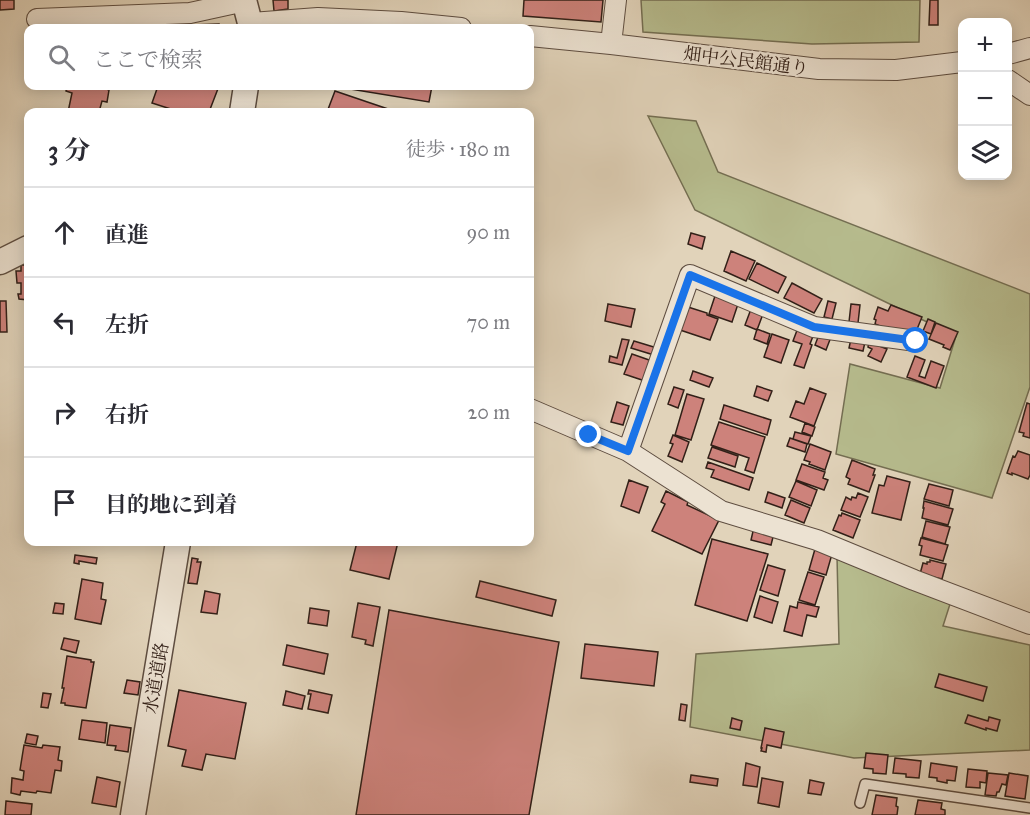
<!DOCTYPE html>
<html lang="ja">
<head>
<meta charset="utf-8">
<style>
  body { margin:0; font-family:"IM FELL Great Primer","Noto Serif JP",serif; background:#f7f7f7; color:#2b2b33 }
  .controls { position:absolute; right:18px; top:18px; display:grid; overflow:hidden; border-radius:12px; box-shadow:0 3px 15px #0003 }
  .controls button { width:54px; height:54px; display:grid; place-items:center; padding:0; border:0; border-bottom:2px solid #e1e1e2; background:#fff; color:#2b2b33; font:30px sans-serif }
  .stop { position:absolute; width:18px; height:18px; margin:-14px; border:4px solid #1a73e8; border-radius:50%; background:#fff }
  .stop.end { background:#1a73e8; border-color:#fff; box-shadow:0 2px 6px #0008 }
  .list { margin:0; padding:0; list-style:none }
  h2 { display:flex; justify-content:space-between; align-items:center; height:78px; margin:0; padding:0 24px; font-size:26px }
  h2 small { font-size:20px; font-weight:400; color:#7c7c81 }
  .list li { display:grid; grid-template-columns:39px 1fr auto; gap:18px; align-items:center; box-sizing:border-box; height:90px; padding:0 24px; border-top:2px solid #e1e1e2 }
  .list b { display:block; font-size:22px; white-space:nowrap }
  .list em { font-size:20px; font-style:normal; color:#7c7c81 }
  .icon { flex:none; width:33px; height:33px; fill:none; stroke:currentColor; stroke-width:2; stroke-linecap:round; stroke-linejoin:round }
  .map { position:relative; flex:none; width:1030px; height:815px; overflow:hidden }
  .search { position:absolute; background:#fff; box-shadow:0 3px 15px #0003; left:24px; top:24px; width:510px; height:66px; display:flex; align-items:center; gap:15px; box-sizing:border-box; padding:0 21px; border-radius:12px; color:#7c7c81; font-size:22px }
  .panel { position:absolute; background:#fff; box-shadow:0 3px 15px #0003; left:24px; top:108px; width:510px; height:438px; border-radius:12px }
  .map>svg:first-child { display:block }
  .green { fill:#b6bb8d; stroke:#746e52; stroke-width:1.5 }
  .building { fill:#cd827b; stroke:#322018; stroke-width:1.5 }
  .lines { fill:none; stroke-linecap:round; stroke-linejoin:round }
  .service-casing { stroke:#5e4d40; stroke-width:12 }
  .minor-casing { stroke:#5e4d40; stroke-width:22 }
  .tertiary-casing { stroke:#5e4d40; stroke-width:27 }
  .service { stroke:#ece2d2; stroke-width:9 }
  .minor { stroke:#ece2d2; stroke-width:20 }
  .tertiary { stroke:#ece2d2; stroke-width:24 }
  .route { stroke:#1a73e8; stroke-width:8 }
  .labels { text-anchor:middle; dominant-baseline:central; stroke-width:4.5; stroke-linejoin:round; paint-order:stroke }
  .street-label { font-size:18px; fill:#322018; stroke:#ece2d2 }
</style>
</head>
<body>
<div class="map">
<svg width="1030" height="815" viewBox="0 0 1030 815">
  <rect width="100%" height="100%" fill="#e1d3ba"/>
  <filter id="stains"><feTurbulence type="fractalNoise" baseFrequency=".00333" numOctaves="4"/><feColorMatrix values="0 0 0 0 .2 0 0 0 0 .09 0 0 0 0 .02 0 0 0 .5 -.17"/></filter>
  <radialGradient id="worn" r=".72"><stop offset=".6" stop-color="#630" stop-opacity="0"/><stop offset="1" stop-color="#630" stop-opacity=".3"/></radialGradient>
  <path class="green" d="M641,0H920L919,42L812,44L643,32Z
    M648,116L696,121L718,172L1030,294V387L992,498L836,454L850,364L940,388L956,336L695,210Z
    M837,556L951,601L943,626L1030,645V750L854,758L690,727L696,654L839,644Z"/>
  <path class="building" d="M0,0H14V9L0,10Z
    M273,0H288V9L274,11Z
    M524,0H603L601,22L523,16Z
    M930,0H938V25H929Z
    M219,24V27H229V28H191V25Z
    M67,86H106V89L109,90L107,102L102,101L99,112H68L72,93L66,91Z
    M158,86H219L209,112H180L152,103Z
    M332,86H432L429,102Z
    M335,91L391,110L390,112H327Z
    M691,233L705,237L702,249L688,244Z
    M731,251L755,261L746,281L724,271Z
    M757,263L786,277L778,293L749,279Z
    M21,265H28V306V300L19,299L18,294H21V283H17L16,271H21Z
    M792,283L822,299L814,313L784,298Z
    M716,293L739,301L732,322L709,314Z
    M0,301H6L7,332H0Z
    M828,301L836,303L832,319L824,317Z
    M608,304L635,309L631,327L605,321Z
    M851,304L860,305L858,323L849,322Z
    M891,305L922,317L913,339L875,324L876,320L874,319L878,307L888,311Z
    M688,307L707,313V315L718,319L710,340L680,330Z
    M751,309L763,314L757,330L745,325Z
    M928,319L935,322L931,334L923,331Z
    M936,323L958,332L950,350L943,347L944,345L929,339Z
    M799,325L815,331L810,344L812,345L804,368L794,365L802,344L793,341Z
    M757,329L770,334L767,344L754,339Z
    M820,332L831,337L826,350L815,345Z
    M772,334L789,340L781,363L764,357Z
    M622,339L629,340L622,365L609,362L610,356L617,358Z
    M851,339L865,342L863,351L849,348Z
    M634,341L657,348L654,355L631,348Z
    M869,342L887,349L881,362L868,356L872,349L868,347Z
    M632,354L652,361L645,381L624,374Z
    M915,356L925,360L919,376L925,378L931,361L944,366L936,388L907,377Z
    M693,371L713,378L709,387L690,380Z
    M757,386L772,391L768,401L754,396Z
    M674,387L684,390L678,408L668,404Z
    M810,388L826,394L814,426L790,417L796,401L804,404Z
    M687,394L704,399L691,440L675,435Z
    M617,402L629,406L623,425L611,422Z
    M1027,403L1030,404V438L1023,436L1024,433L1019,432Z
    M724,405L771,420L767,435L720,419Z
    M719,422L765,437L754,473L745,470L749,458L711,445Z
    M805,423L815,427L812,436L802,432Z
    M795,432L811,436L808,444L793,439Z
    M673,435L689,442L682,462L668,456L673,444L670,443Z
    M790,438L807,444L805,452L787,446Z
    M810,444L831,452L825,470L809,464L810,462L804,460Z
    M712,447L738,456L735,467L708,458Z
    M1018,451L1030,455V475L1028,479L1012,473V475L1007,473L1013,456L1015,457Z
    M852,460L875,469L873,475H875L869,492L848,484L850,479L846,477Z
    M708,462L753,478L749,490L711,477L714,470L706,468Z
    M802,464L825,472L823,478L828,480L824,490L796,480Z
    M887,476L910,482L901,520L872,513L879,485L884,486Z
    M629,480L648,487L639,513L621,506Z
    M796,481L817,490L811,506L789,497Z
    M929,484L953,490L949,506L924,499Z
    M666,491L688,502L687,505L719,520L702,554L652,531L665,504L661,502Z
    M768,492L785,498L782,508L765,502Z
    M858,493L868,497L860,517L841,510L846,497L851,500L852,497L856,498Z
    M791,500L810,508L804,523L785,515Z
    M924,501L953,509L948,525L922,518L924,508H923Z
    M842,513L860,520L853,538L833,530L839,515L841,516Z
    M926,521L950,527L945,544L922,537Z
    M754,527L774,533L771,545L751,540Z
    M921,538L948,545L943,561L920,555L922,546L919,545Z
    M712,539L768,554L747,621L695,605Z
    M357,542H398L389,579L350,570Z
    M817,542L834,547L826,575L809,570Z
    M75,555L97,558L96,564L79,561V564L74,563Z
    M192,558L198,559L197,562H201L197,584L188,583Z
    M930,560L946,564L942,579L920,574L923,563L927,564V562H930Z
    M768,565L785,570L778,596L760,590Z
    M808,572L824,577L815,605L799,600Z
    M82,579L103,583L101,599L106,600L101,624L75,619Z
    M480,581L556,600L552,616L476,597Z
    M205,591L220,594L217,614L201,612Z
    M760,596L778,602L772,623L754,617Z
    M798,602L819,607L816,617L807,615L802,636L784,631L790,606L797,608Z
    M55,603L64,604L63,614L53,613Z
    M358,603L380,607L373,646L365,644L366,640L352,637Z
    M310,608L329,611L327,626L308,623Z
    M389,610L559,642L529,815H356Z
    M64,638L79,641L76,653L61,649Z
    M585,644L658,652L654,686L581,678Z
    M287,645L328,654L324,674L283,665Z
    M67,656L91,660V662H94L86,708L65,705V703H61L64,688H62Z
    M939,674L987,687L983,701L935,687Z
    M127,680L140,682L138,695L124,693Z
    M179,690L246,703L235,759L206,754L202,770L182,766L186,750L168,746Z
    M309,690L332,695L328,713L308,709L311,694H308Z
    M286,691L305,696L302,709L283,705Z
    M43,693L51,694L48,708L41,707Z
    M681,704L687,705L685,721L679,720Z
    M968,715L988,721L989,717L1000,720L997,731L986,728V730L965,723Z
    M732,718L742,721L740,730L730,728Z
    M82,720L107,723L105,743L79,739Z
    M110,725L131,728L128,752L115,750L116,746L107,745Z
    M765,728L784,732L781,748L767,745L766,752L761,751L762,748H761Z
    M27,734L38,736L36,745L25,743Z
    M24,745L42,748L43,745L60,747L58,760L62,761L61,771L55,770L51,793L37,791L36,793L21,791L20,795L11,793L12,778L23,780L24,771L20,770Z
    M866,753L888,755L886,774L873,773V769L864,768Z
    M895,758L921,761L919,778L906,777V774L893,773Z
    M746,763L760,767L757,787L743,785Z
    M931,763L957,767L955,781L947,780V783L937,781V778L929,777Z
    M968,769L987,771L986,783L980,782V788L966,787Z
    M988,773L1008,775L1006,785L1002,784L999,792H997L996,796L985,795Z
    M1009,773L1028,776L1025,799L1005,796Z
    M691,775L718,779L717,786L690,782Z
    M97,777L120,782L116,807L92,803Z
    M762,778L783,782L779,807L758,803Z
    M810,780L824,783L821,795L808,793Z
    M876,795L897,798L896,806L898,807L897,815H872Z
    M918,800L942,803L941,809L945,810V815H915Z
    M6,801L32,804L31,815H5Z"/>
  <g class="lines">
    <g class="service-casing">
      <path id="service" d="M860,803L865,784L1030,808"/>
    </g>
    <g class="minor-casing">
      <path id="minor" d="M37,19L190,13L245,1
        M250,23L318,18L401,22L461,28
        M530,36L611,44L819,69L896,70L962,62
        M611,44L616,0
        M1008,54L1030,48
        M1008,80L1030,95
        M530,409L628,451L721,511L817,540L914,580L1030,624
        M628,451L690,275L814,327L916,341"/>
    </g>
    <g class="tertiary-casing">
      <path id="tertiary" d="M244,0L250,23V28
        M242,112L246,86
        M0,262L28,248
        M133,815L178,542"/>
    </g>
    <use href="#service" class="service"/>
    <use href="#minor" class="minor"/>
    <use href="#tertiary" class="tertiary"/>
  </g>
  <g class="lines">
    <path class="route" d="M589,435L628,451L690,275L814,327L916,341"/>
  </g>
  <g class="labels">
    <g class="street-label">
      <text transform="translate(746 61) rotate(7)">畑中公民館通り</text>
      <text transform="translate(156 678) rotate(-80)">水道道路</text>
    </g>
  </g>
  <rect width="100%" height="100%" filter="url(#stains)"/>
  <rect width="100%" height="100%" fill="url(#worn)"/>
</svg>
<div class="controls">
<button>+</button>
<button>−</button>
<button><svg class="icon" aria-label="layers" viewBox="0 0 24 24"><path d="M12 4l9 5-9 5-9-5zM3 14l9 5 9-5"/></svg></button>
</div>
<div class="stop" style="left:916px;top:341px"></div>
<div class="stop end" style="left:589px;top:435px"></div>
<div class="search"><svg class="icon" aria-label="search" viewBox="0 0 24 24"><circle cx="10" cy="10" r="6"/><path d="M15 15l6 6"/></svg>ここで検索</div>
<section class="panel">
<h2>3 分<small>徒歩 · 180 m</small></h2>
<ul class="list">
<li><svg class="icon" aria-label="ahead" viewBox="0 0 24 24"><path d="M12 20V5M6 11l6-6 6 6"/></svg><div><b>直進</b></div><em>90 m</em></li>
<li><svg class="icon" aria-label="left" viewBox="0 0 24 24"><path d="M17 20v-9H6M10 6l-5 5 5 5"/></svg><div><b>左折</b></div><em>70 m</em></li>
<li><svg class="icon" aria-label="right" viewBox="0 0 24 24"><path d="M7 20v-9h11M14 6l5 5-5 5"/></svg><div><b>右折</b></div><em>20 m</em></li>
<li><svg class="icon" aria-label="arrive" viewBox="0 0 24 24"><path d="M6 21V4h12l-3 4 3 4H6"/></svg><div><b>目的地に到着</b></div></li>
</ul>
</section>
</div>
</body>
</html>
